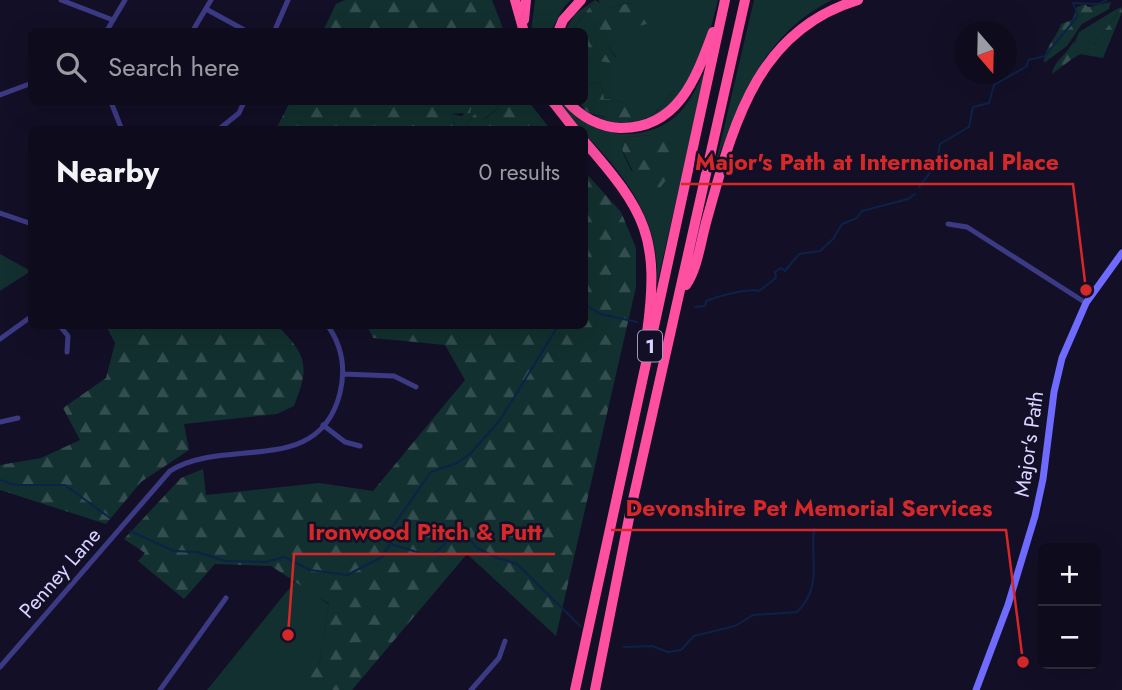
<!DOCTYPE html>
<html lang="en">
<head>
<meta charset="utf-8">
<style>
  body { margin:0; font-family:Jost,sans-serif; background:#1c1929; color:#f1f3f6 }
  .controls { position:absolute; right:21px; bottom:21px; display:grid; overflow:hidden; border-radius:10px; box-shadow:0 7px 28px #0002 }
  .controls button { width:63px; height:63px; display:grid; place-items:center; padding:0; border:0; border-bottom:2px solid #2e2b3b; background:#0e0b1c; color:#f1f3f6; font:35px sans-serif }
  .compass { position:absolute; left:954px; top:21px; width:63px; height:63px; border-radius:50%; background:#0e0b1c; box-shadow:0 7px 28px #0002; rotate:160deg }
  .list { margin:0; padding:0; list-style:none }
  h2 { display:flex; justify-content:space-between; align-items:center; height:91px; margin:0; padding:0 28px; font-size:30px }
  h2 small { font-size:23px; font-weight:400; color:#9b9ba3 }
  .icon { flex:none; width:38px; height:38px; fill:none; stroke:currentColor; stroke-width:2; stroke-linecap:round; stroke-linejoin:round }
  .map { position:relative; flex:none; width:1122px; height:690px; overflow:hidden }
  .search { position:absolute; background:#0e0b1c; box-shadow:0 7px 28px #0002; left:28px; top:28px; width:560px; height:77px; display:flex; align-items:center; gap:18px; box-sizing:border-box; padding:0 24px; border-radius:10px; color:#9b9ba3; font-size:26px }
  .panel { position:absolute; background:#0e0b1c; box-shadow:0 7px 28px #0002; left:28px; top:126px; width:560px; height:203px; border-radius:10px }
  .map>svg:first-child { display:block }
  .green { fill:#12302f; fill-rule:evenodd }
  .forest { fill:url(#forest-firs) }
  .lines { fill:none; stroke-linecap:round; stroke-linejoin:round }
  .stream { stroke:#0c2248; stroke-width:2 }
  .street { stroke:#3d3a85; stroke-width:5 }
  .secondary { stroke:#6f6bff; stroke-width:7 }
  .highway { stroke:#ff4fa3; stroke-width:10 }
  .labels { text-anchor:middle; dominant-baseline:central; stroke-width:5; stroke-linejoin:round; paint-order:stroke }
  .shield { fill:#130f26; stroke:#9e99be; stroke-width:2 }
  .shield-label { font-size:19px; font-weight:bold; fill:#d9d4ff }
  .street-label { font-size:21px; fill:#d9d4ff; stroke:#130f26 }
  .leader { fill:none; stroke:#d62828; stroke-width:2.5 }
  .callout-dot { fill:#d62828; stroke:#130f26; stroke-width:2.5 }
  .callout-label { font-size:23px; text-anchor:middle; font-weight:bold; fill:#d62828; stroke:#130f26; stroke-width:5; stroke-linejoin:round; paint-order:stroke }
</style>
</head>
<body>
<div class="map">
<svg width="1122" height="690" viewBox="0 0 1122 690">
  <defs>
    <pattern id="forest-firs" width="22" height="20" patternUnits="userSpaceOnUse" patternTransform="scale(1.75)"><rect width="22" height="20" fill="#12302f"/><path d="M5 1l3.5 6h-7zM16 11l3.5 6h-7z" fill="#344d4e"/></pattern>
  </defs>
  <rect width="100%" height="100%" fill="#130f26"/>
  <path class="green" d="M535,0H571L564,7L551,31H531Z
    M595,0L572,31L564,32L575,14Z
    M599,0H718C703,62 676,154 593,115L640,123L657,111L674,90C664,93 652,107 640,109C630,111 624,98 604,99L603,90L598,82L590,84L585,77V59L612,62L616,57L609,48L630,28L650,23L630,3L607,8L600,6Z
    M754,0H832C764,34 740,99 715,166Z
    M1115,10L1118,13L1091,48L1072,59L1069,55L1079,32Z
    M707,66L657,284C660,220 627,178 585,134L584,130L580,129L557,102H564C588,137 641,145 675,117C690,104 698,84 707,66ZM654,135L675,163L658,189L631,170L622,151L627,137Z
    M473,102H502L500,107L484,119L475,113L463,129L455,128L451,114L462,116Z
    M0,254L31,271L0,291Z
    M296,580L329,605L319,666L321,690H207Z"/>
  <path class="forest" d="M345,0H492L504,31H323L336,4Z
    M595,0L607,8L630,3L651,23L631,28L609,48L616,58L612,63L585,59L584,32L572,31Z
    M1111,2L1109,9L1082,24L1067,46L1044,63C1045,46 1056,39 1061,24L1072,20L1077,7L1085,4L1088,7Z
    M1121,7L1122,12L1103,58L1080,54L1091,48L1118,13L1115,10Z
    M1073,42L1076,45L1070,55L1072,59L1052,74C1055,59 1066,56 1073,42Z
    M585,77L590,84L598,82L603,90L604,99C620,98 626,107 641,109L675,88C654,117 644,129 606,117C599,115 592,115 585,110L580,102H584Z
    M290,102H473L470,113L451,114L455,128L463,129L476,112L485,119L500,107L502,102H529L550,129H276Z
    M654,135H669L677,141C680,160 671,175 659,189C636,188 632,167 622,150L627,137Z
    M585,172L621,212L636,248V287L556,636L467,554L352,690H305L314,669L319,666L329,604L271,566L215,564L184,599L138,561L145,553L124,539L181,478L203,469L206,495L319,483L373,491L465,380L445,345L373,338L367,326H584Z
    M106,326H278C307,356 310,366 294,406L277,414L184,424L189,450L141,482L106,524L0,490V465L41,458L80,440L63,408L106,378L115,343Z"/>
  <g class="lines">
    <path class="stream" d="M919,187L936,165L940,144L969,127L973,107L989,103L994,85L1027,66L1028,60L1045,56L1078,16L1073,3L1099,4L1107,0
      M584,304L600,314L637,322
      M695,307L705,306L706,301C719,296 747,288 759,291L776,278L775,272L781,268L785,271L799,254L820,251L833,239L842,224L857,218L862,211L908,199L915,194
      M0,480L16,485H65L110,518
      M130,531L174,551L197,552L225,561L265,562L284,557L310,570L347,575L382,557L390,544L391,529L431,472L457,463L471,453L500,420L558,326
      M391,544L423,554L435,553L449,540L459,536L470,540L477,548L498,558L517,564L580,626
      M624,647L652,646L668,652L681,650L694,636L735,626L753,615L797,612C823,586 810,560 814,529"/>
    <path class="street" d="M61,0L113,20
      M206,9L248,32
      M106,32L125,0
      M192,32L211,0
      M274,32L288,0
      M0,95L32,83
      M111,102L122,130
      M218,130L239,113L244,102
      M0,213L32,224
      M948,224L967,227L1086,303
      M60,326L68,336L67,352
      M0,339L32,316
      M344,374L394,376L416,387
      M0,422L18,418
      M323,425L345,442L360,446
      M0,667L170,471C226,436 319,478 340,393C346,368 342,346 328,326
      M160,690L226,598
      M471,690L499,658L505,641"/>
    <path class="secondary" d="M976,690L1008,605L1035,516L1043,479L1054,392L1062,358L1086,303L1122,253"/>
    <path class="highway" d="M515,0L524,32
      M524,20L526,0
      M558,32L563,20L581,0
      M553,102L575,130
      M568,102C581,117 600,127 620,128C678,129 696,78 713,32
      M584,141C646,212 660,237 647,333
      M686,285C698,268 701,239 707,219C733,127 755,31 858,0
      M575,690L725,0
      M595,690L630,513L745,0"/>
  </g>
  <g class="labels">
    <rect class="shield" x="638" y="330.5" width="24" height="31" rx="5"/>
    <g class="shield-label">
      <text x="650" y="346">1</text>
    </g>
    <g class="street-label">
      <text transform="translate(1029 444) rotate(-82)">Major's Path</text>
      <text transform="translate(60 573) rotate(-49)">Penney Lane</text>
    </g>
  </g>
  <path class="leader" d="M1086 290L1073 184H681M1023 662L1006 530H611M288 635L294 554H555"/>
  <g class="callout-dot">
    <circle cx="1086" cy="290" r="7"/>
    <circle cx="1023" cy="662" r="7"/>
    <circle cx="288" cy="635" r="7"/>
  </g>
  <g class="callout-label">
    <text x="877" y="170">Major's Path at International Place</text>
    <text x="809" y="516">Devonshire Pet Memorial Services</text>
    <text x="425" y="540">Ironwood Pitch &amp; Putt</text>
  </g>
</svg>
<div class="controls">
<button>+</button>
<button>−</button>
</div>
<svg class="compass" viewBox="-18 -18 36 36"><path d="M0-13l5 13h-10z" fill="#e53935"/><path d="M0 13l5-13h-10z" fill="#9b9ba3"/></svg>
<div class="search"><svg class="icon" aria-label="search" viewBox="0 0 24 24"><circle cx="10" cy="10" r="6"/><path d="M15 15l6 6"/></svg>Search here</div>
<section class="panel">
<h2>Nearby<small>0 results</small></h2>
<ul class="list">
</ul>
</section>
</div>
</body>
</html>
